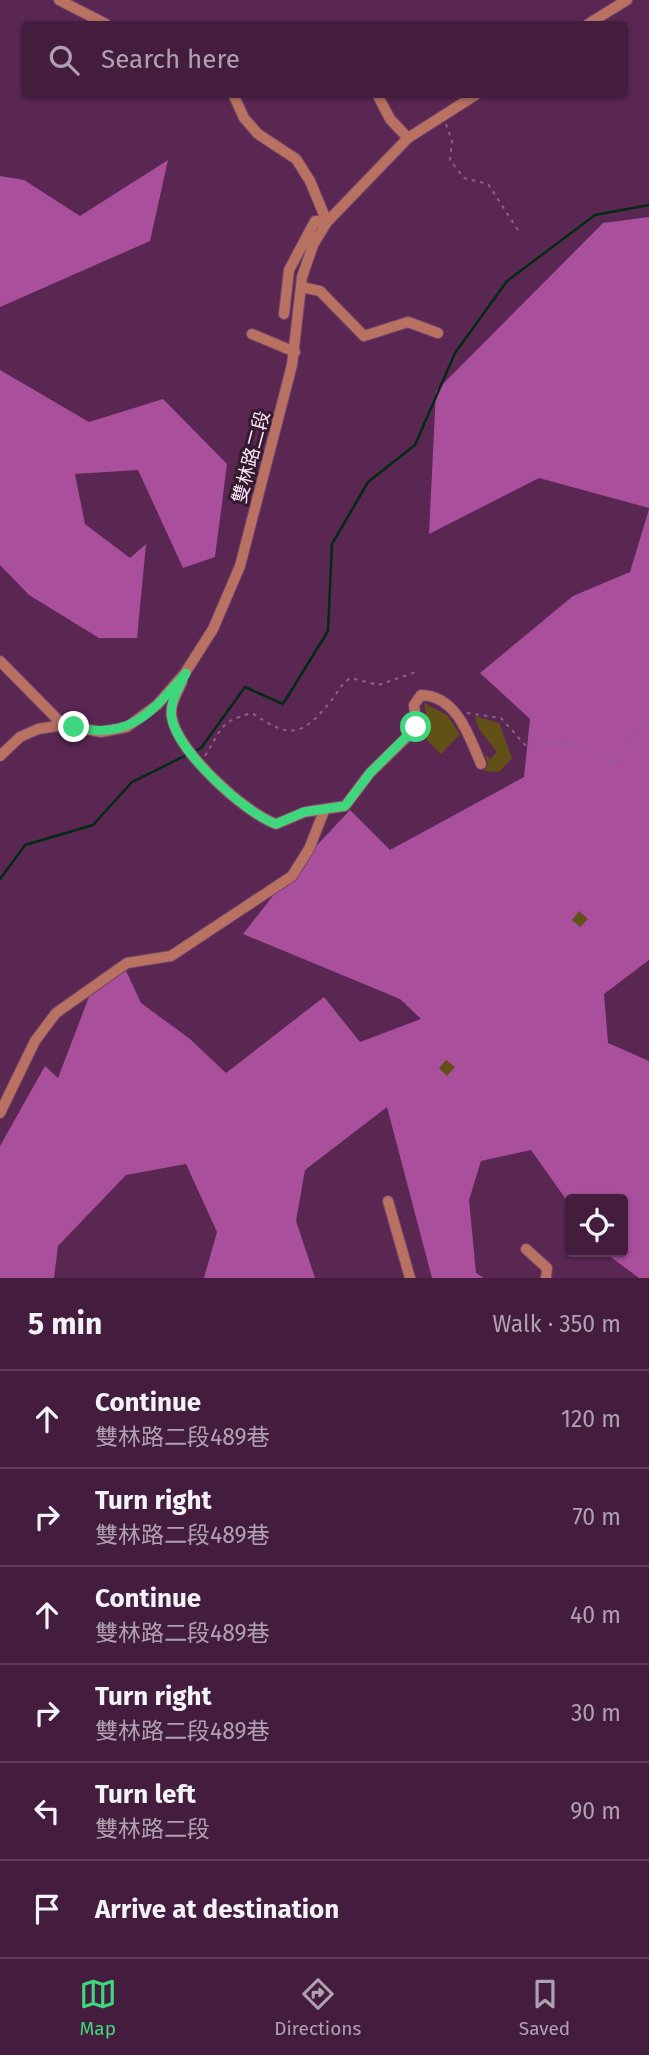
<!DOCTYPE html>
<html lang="en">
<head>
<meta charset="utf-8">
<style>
  body { margin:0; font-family:"Fira Sans","Noto Sans TC",sans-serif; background:#4b2645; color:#f1f3f6 }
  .controls { position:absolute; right:21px; bottom:21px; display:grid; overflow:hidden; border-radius:7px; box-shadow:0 2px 5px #0004 }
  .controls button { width:63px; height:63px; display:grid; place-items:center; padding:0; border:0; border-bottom:2px solid #5c3b58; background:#441d3e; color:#f1f3f6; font:35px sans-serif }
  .stop { position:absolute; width:21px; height:21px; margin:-16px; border:5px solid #3ed77d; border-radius:50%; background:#fff }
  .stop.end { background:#3ed77d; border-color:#fff; box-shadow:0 2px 7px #0008 }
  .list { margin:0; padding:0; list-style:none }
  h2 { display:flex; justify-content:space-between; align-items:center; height:91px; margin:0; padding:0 28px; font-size:30px }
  h2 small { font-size:23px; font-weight:400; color:#afa2b0 }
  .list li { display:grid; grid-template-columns:46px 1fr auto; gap:21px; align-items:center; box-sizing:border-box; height:98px; padding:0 28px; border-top:2px solid #5c3b58 }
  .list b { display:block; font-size:26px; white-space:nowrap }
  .list p { margin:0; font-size:23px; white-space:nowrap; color:#afa2b0 }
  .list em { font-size:23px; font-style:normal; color:#afa2b0 }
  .icon { flex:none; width:38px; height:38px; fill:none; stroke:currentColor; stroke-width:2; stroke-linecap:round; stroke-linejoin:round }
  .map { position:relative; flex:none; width:649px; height:1278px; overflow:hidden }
  .search { position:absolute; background:#441d3e; box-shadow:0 2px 5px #0004; left:21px; right:21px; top:21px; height:77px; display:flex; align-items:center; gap:18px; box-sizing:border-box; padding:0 24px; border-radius:7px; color:#afa2b0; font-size:26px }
  .sheet { height:679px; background:#441d3e }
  nav { display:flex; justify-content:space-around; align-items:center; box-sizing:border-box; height:98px; border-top:2px solid #5c3b58; background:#441d3e; font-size:19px; color:#afa2b0 }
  nav a { display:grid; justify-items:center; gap:4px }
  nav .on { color:#3ed77d }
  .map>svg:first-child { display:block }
  .forest { fill:#a94f9c }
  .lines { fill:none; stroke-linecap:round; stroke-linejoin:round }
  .stream { stroke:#032a13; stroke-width:2.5 }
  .building { fill:#625117 }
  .minor-casing { stroke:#74456d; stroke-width:12 }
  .path { stroke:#8d6186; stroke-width:2; stroke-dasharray:3.5 5; stroke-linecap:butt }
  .minor { stroke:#b97162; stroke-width:10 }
  .route { stroke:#3ed77d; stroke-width:9 }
  .labels { text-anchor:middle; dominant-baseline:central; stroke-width:6; stroke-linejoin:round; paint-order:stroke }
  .street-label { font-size:19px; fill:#fce2f6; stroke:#321b2f }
</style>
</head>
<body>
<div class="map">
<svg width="649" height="1278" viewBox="0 0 649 1278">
  <rect width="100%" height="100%" fill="#5a2753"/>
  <path class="forest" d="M168,160L150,241L0,307V176L24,180L80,216Z
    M649,217V508L539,478L429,534L436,391L603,223Z
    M0,370L89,422L163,399L227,464L215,557L183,568L138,470L75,474L85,524L130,558L146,544L137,638H99L29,595L0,565Z
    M649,509V960L604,994L608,1043L649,1061V1278H639L604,1252H623V1199H570V1205L531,1150L481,1161L469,1200L476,1273L484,1278H432L387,1107L305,1170L296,1221L315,1278H204L217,1232L186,1164L126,1175L58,1246L54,1278H0V1146L45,1066L58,1078L92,989L122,962L141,1003L190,1039L226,1073L324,997L360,1042L421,1019L400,999L243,934L290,874L350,810L390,850L524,777L530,719L480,673L573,596L630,572Z"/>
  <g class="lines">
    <path class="stream" d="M0,879L25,845L93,825L132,782L201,748L245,687L283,704L328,631L332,544L368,482L415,445L455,353L507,281L595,215L649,205"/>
  </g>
  <path class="building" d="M424,703L447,715L460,734L441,754L421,734L428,724Z
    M475,716L499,723L512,758L499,772L484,771L488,764L485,754L490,759L497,752L479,729Z
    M579,911L588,919L580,927L572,920Z
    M446,1060L455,1067L447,1076L439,1068Z"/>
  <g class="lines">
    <g class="minor-casing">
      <path id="minor" d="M59,0L106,24
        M588,24L627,0
        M233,94L244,118L258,134L296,159L310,181L327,222
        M377,94L390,119L408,138
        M301,287L320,291L364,336L408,322L438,333
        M284,314L289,270L315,221L327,222
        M252,334L295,352
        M0,661L63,725
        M182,682C177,693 169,706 172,718C178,752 245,813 276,824L305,812L345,806L370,773L417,727L414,705L421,695C457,696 469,736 481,764
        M0,756L20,737L38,729L63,725L101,732L127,727L157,705L185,673L213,629L240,566L292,365L302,277L313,245L327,222L408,138L477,94
        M0,1113L35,1041L56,1013L127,963L171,956L292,876L309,849L324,811
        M388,1201L410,1278
        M526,1249L547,1268L546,1278"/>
    </g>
    <path class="path" d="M446,124L452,141L450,160L464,178L488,184L518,230
      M467,713L501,718L527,747C564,739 585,740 615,765L649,714
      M205,756C222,729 218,722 252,713C289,738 301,738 330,702C338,693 340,684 351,678L378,685L416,672"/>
    <use href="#minor" class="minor"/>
  </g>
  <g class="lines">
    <path class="route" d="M74,727C130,741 152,712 186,673C180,686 168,704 172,719C179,753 245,813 276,824L304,812L345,806L370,773L416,727"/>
  </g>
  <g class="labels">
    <g class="street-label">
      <text transform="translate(251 457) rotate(-75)">雙林路二段</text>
    </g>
  </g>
</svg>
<div class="controls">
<button><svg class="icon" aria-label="locate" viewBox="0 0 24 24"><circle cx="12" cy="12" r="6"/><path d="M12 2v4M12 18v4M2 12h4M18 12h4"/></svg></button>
</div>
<div class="stop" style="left:416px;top:727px"></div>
<div class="stop end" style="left:74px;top:727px"></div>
<div class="search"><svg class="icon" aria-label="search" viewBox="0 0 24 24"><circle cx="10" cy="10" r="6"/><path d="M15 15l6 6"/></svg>Search here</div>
</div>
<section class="sheet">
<h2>5 min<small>Walk · 350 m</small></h2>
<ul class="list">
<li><svg class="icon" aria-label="ahead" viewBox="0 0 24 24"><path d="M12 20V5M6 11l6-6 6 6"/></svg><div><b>Continue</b><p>雙林路二段489巷</p></div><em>120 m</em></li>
<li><svg class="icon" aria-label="right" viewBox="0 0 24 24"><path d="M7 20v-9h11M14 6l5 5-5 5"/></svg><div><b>Turn right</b><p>雙林路二段489巷</p></div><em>70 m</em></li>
<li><svg class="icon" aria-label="ahead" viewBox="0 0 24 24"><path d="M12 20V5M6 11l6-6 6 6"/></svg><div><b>Continue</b><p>雙林路二段489巷</p></div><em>40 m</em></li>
<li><svg class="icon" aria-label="right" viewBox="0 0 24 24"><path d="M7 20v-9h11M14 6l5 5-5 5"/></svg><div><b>Turn right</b><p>雙林路二段489巷</p></div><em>30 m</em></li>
<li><svg class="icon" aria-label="left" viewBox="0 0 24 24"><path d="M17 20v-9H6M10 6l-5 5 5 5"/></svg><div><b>Turn left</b><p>雙林路二段</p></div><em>90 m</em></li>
<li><svg class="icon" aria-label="arrive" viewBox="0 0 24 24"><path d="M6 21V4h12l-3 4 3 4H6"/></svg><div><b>Arrive at destination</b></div></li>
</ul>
</section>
<nav>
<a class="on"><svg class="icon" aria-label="map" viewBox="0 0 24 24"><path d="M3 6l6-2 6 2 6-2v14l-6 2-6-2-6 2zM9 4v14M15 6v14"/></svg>Map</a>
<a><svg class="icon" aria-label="directions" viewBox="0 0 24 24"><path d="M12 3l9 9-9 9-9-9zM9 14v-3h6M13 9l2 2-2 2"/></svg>Directions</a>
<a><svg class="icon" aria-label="saved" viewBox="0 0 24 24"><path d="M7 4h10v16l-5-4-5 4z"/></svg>Saved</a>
</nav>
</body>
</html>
